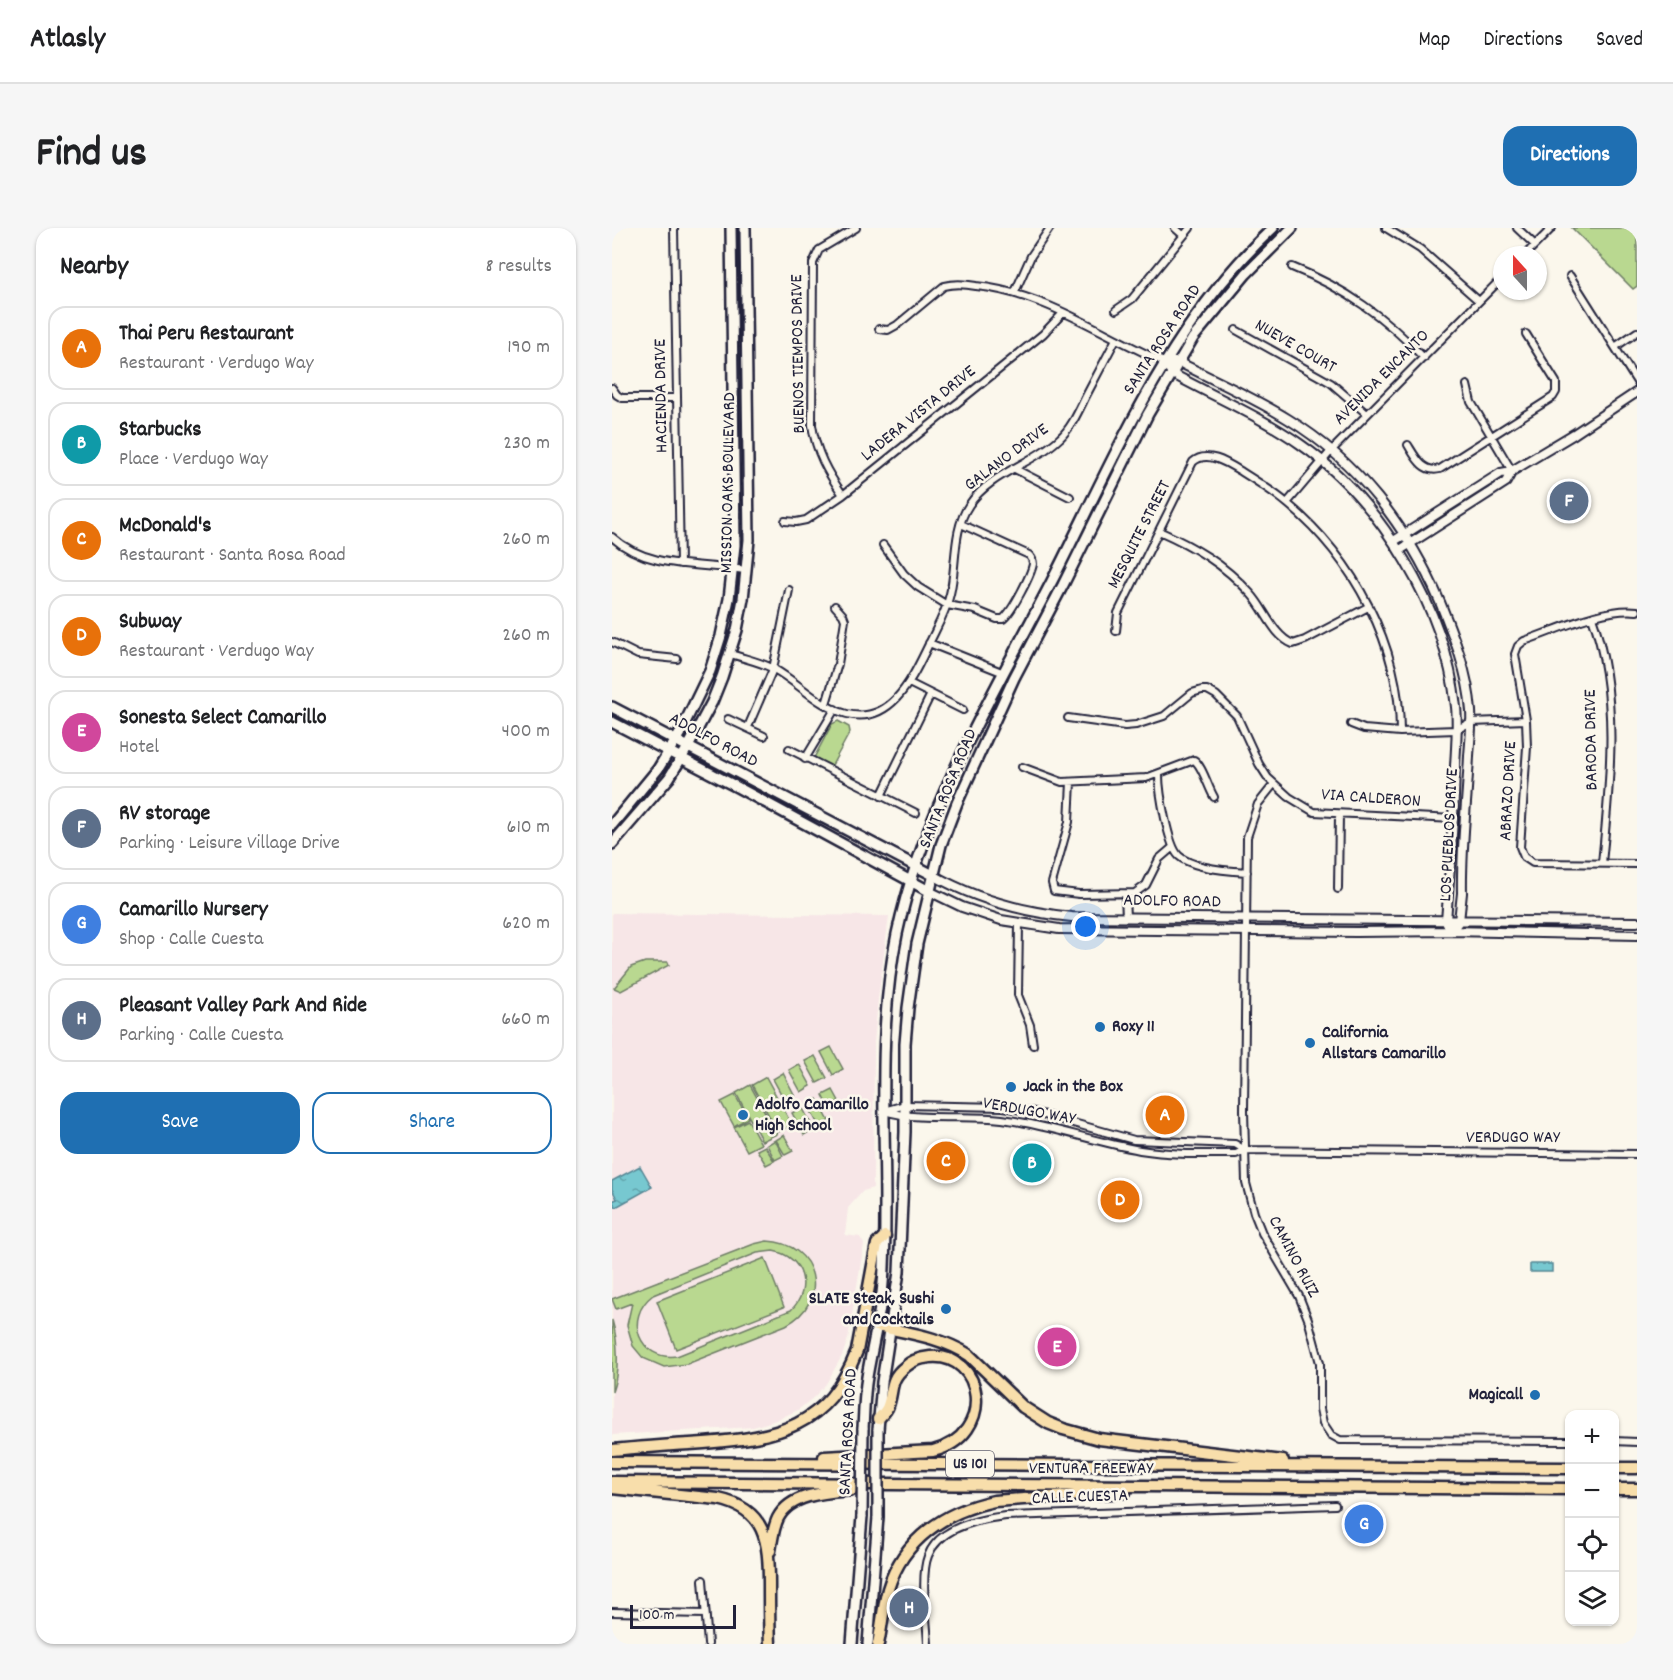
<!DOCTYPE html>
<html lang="en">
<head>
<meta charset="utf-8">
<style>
  body { margin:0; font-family:Dekko,sans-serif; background:#f6f6f6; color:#202124 }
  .controls { position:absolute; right:18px; bottom:18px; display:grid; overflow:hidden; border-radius:12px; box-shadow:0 2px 4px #0004 }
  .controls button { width:54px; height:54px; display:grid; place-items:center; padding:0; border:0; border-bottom:2px solid #e0e0e0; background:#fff; color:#202124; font:30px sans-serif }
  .compass { position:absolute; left:881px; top:18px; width:54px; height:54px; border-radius:50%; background:#fff; box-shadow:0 2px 4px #0004; rotate:339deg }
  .scale { position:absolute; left:18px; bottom:15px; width:106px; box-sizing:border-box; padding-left:6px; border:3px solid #22223b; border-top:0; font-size:16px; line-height:21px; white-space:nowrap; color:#22223b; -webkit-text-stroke:4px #fbf7ec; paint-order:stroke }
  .you { position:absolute; left:474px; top:699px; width:21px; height:21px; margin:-15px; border:4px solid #fff; border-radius:50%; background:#1a73e8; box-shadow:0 0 0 9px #1a73e833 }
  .badge { display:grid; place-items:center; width:39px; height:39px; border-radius:50%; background:#1f6fb2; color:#fff; font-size:20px; font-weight:700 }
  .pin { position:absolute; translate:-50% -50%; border:3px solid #fff; box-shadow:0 2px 6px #0006 }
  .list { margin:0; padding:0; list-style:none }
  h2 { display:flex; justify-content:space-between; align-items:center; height:78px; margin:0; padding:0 24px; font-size:26px }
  h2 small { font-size:20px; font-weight:400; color:#757577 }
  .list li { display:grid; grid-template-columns:39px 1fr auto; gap:18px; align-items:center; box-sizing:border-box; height:84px; margin:0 12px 12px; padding:0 12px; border:2px solid #e0e0e0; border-radius:18px }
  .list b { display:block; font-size:22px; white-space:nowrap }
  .list p { margin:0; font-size:20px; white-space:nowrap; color:#757577 }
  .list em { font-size:20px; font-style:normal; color:#757577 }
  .actions { display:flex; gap:12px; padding:18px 24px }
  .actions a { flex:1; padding:14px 0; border:2px solid #1f6fb2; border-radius:18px; text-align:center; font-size:21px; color:#1f6fb2 }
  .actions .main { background:#1f6fb2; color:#fff }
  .icon { flex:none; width:33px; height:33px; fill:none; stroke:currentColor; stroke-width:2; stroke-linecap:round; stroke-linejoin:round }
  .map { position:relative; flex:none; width:1025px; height:1416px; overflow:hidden; border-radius:18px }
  header { display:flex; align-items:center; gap:36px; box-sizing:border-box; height:84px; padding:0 30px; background:#fff; border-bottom:2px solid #e0e0e0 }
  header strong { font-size:28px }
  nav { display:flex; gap:33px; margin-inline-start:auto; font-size:21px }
  .intro { display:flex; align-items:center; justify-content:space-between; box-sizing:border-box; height:144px; padding:0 36px }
  h1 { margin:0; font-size:42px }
  .button { padding:15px 27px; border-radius:18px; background:#1f6fb2; color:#fff; font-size:21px; font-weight:700 }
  main { display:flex; gap:36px; padding:0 36px }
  aside { flex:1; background:#fff; border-radius:18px; box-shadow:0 2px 4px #0004 }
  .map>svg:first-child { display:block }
  .built { fill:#f7e6e7 }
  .green { fill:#b9d890; stroke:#6e7d66; stroke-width:1.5; fill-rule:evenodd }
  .water { fill:url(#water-ripples); stroke:#558694; stroke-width:1.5 }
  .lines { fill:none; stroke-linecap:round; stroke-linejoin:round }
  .minor-casing { stroke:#22223b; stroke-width:10 }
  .tertiary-casing { stroke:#22223b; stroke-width:12 }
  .secondary-casing { stroke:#22223b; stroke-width:14 }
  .motorway-casing { stroke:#22223b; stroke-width:15 }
  .minor { stroke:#fbf7ec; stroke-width:6 }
  .tertiary { stroke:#fbf7ec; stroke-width:8 }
  .secondary { stroke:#fbf7ec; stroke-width:9 }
  .motorway { stroke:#f8deab; stroke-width:10 }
  .secondary-bridge-casing { stroke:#22223b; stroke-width:14; stroke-linecap:butt }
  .secondary-bridge { stroke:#fbf7ec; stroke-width:9 }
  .poi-dot { fill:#1f6fb2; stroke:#fbf7ec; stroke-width:2 }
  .labels { text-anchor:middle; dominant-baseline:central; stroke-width:5; stroke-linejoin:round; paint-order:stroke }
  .shield { fill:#fbf7ec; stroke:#636270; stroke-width:1.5 }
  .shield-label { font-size:16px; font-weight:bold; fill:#22223b }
  .street-label { font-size:18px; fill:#22223b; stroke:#fbf7ec }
  .poi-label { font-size:18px; font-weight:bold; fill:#22223b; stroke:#fbf7ec; text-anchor:start }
</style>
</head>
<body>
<header>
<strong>Atlasly</strong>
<nav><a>Map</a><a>Directions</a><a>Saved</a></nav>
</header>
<div class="intro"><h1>Find us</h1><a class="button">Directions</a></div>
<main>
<aside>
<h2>Nearby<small>8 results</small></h2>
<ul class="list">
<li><span class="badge" style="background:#e8710a">A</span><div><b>Thai Peru Restaurant</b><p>Restaurant · Verdugo Way</p></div><em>190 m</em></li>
<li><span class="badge" style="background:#0f9aa8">B</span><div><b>Starbucks</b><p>Place · Verdugo Way</p></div><em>230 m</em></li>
<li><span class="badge" style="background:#e8710a">C</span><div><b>McDonald's</b><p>Restaurant · Santa Rosa Road</p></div><em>260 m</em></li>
<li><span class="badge" style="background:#e8710a">D</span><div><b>Subway</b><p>Restaurant · Verdugo Way</p></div><em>260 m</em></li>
<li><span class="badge" style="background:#d1479c">E</span><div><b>Sonesta Select Camarillo</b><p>Hotel</p></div><em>400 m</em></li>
<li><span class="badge" style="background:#5c6f8a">F</span><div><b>RV storage</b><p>Parking · Leisure Village Drive</p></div><em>610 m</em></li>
<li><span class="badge" style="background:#3f7fe0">G</span><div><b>Camarillo Nursery</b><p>Shop · Calle Cuesta</p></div><em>620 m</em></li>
<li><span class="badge" style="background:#5c6f8a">H</span><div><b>Pleasant Valley Park And Ride</b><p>Parking · Calle Cuesta</p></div><em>660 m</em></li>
</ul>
<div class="actions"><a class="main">Save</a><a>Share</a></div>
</aside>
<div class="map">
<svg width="1025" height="1416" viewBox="0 0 1025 1416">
  <defs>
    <pattern id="water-ripples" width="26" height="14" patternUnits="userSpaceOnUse" patternTransform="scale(1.5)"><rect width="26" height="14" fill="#77c8d0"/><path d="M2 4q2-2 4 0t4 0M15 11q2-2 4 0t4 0" fill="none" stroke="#61a2aa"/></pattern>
  </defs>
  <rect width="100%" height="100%" fill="#fbf7ec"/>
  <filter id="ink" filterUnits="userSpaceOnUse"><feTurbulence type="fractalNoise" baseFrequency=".0167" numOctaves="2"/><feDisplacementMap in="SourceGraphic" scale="12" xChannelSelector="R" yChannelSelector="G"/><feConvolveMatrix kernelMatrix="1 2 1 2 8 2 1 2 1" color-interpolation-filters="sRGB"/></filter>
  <g filter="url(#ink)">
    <path class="built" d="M0,685L277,688L266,771L262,815L261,960L251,963L236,980L233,1007L248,1009L252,1016L236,1111L230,1128L214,1156L202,1169L186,1182L164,1192L141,1199L0,1207Z"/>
    <path class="green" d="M960,0H1025V58L1021,61Z
      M226,493L237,499L238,504L219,539L202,530L220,496Z
      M33,734H56L57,737L9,763L2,760L19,739Z
      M219,819L231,841L221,847L209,824Z
      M203,828L215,850L205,855L193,833Z
      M187,836L199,858L189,864L177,842Z
      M171,845L183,868L173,873L161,851Z
      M154,849L180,897L166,904L140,857Z
      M138,857L165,906L150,913L124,865Z
      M221,862L227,873L217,879L211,867Z
      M123,867L136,890L122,898L109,874Z
      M205,871L217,893L207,898L195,876Z
      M190,879L202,901L192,907L180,885Z
      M136,892L149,916L135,923L122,899Z
      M172,907L181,923L173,927L164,912Z
      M163,912L171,928L163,932L155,917Z
      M153,918L162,933L154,937L145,922Z
      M155,1013C206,1015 219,1074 174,1097L75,1136L52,1139L31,1130L21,1118L15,1097L20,1075L4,1081L0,1071L142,1016ZM161,1023C191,1028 201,1061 179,1082L65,1128C27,1133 11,1090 41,1067L145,1025Z
      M153,1030L172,1079L64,1121L45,1073Z
      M0,1092C6,1112 8,1143 0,1164Z"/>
    <path class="water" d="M28,938L40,959L4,979L0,973L5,971L0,961V953Z
      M918,1036H940V1044H918Z"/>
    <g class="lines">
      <g class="minor-casing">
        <path id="minor" d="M62,0L68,336
          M563,0L571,7
          M774,0L808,21L867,73
          M905,0L923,17
          M913,27L940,0
          M680,39C733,60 773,89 812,130
          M958,48L1025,154
          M403,64L419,28L438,0
          M504,82L520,71L578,0
          M267,101L276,102L285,97L332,58C344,55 353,56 364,58C433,65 490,107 552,134
          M624,102L719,155L755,186
          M1003,119L1025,104
          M855,157L859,174L900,243
          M0,160L5,167L10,170H64
          M796,217C804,230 811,245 828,241L941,169L944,164V154L914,106
          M401,240L458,269
          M231,267C215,244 204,224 200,197L201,35L207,22L244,0
          M675,275L719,223L890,50
          M173,293L184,294L194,292L231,267L431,106L451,85
          M547,303C583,319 612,336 639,366C653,381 661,408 681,416L693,412L756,379
          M0,309C36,342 89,335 134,342
          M271,317L292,346L306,359L335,377L363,382L385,391H391C400,384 419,347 421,336C421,331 420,331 417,327L349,296
          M1025,383C991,379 945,402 912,413L906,418L903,426L914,492L915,519L908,619L912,629L921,635L1025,636
          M980,389C1008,466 998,556 990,635
          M504,403L506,385L581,234C595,221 617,236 630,244C646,254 662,264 676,276C742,331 788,417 788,504
          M0,414L26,427L65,431
          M317,415L392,445
          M119,426C133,431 149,434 162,441C187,455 207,479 235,486C281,497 301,448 317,416C325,399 334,384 338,366C345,338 340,302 357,277C378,245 421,236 448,210C460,199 467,182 474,168C484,149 494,130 504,111
          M297,455L351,482
          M214,476L226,436L233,392L231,387L223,378
          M456,490L513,498L524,497L552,488L580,465L590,462H595L604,467L625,488L647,536L656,550L677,569L702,584L842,591
          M116,491L152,508
          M739,496L752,501L788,504L844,502L859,494L914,492
          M136,499L161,441L177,362
          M177,521L304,585
          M193,531L223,481
          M410,539L450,554L534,550L582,532C590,537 596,559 602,569
          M547,547C547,563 556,618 567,628C580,640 617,643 635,644
          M459,554L457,594L440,655L442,663L467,666L523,665L534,657L547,631L561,619
          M662,556L646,576L635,609L632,883L634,955L642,985L650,1005L687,1068L696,1091L708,1135V1181L711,1195L719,1207L728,1212L957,1213
          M269,568L319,466
          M726,661L727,586
          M513,666L514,690
          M407,696L406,767L418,797L421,817
          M272,883C311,894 351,886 390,891C437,897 482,914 528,922C560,927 592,926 624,926L633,922L1025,926
          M272,883L293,877L391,879L422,884L522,912L623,916L633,922
          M1002,1213L1025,1214
          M91,1352L96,1416
          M0,1384L93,1386
          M316,1416C315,1394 308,1348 316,1328C327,1299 367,1291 394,1288L723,1277"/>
      </g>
      <g class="tertiary-casing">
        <path id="tertiary" d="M552,134H567C603,153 641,169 676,191C745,233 796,299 828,374C842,409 856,444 859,483C860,498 858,513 857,528C855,574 849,619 850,665L847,693L839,703
          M552,134L561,146C603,169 648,188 688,216C769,272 834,382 844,479C846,498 844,519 843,538C842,590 838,641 834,693L835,696
          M782,313L889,245L900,243L962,206L1025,164
          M788,322L894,254L900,243
          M321,647C365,672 410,684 460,689L1025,694
          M317,663L350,679L389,692L447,701L744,704L839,703L1025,707"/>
      </g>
      <g class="secondary-casing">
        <path id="secondary" d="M0,479L321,647
          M0,494L125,559L317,663
          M0,597L46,541L68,505L98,443L109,408L117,371L123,317L119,0
          M0,616L57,550L76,519L100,474L110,449L125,402L131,371L137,312L133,0
          M251,1201C252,1184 252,1166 255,1149C261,1113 271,1077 272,1039C277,928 262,816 285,706C312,579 381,467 440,353C503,229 556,97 661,0
          M266,1202L270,1154L287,1044L293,904V816L296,780L305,716L329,617L345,575L402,450L451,357L536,186L581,110L634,46L680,0
          M240,1416L250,1288
          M256,1416L266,1289"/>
      </g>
      <g class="motorway-casing">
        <path id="motorway" d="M265,1098C296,1105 329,1109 357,1127L411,1179L436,1195L451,1201L487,1211L671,1233
          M0,1222C31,1219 61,1217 92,1215C167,1209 215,1200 245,1123L265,1016L273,1008
          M212,1229L321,1223C385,1207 372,1124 318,1129C309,1130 300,1132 293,1139C276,1152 282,1164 275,1180C273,1184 269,1188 266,1191
          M0,1234L957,1240
          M1002,1240H1025
          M0,1254L957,1261
          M0,1260L106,1271C154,1281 157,1313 157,1356C157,1376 157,1396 158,1416
          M1002,1261H1025
          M158,1323C160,1312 161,1300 166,1290C179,1265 216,1264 240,1262
          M266,1416C270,1398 271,1379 276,1361C291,1311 334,1283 382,1273L513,1264"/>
      </g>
      <use href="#minor" class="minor"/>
      <use href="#tertiary" class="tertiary"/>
      <use href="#secondary" class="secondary"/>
      <use href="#motorway" class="motorway"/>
      <g class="secondary-bridge-casing">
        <path id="secondary-bridge" d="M266,1202V1289
          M250,1288L251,1201"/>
      </g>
      <use href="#secondary-bridge" class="secondary-bridge"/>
    </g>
  </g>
  <g class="poi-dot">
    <circle cx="488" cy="799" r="6"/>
    <circle cx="698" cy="815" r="6"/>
    <circle cx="399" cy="859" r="6"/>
    <circle cx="131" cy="887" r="6"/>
    <circle cx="334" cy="1081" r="6"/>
    <circle cx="923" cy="1167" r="6"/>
  </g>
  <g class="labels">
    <rect class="shield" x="334" y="1223" width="48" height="26" rx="4.5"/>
    <g class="shield-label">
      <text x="358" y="1236">US 101</text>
    </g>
    <g class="street-label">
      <text transform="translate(551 112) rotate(-57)">SANTA ROSA ROAD</text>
      <text transform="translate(683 119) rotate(30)">NUEVE COURT</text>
      <text transform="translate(187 126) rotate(-91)">BUENOS TIEMPOS DRIVE</text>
      <text transform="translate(770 150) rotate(-45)">AVENIDA ENCANTO</text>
      <text transform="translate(50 168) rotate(-91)">HACIENDA DRIVE</text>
      <text transform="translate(307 186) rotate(-39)">LADERA VISTA DRIVE</text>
      <text transform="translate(395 230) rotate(-37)">GALANO DRIVE</text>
      <text transform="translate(117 255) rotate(-89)">MISSION OAKS BOULEVARD</text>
      <text transform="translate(528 307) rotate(-63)">MESQUITE STREET</text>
      <text transform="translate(980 512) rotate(-91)">BARODA DRIVE</text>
      <text transform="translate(101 513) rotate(28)">ADOLFO ROAD</text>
      <text transform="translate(337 561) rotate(-68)">SANTA ROSA ROAD</text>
      <text transform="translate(897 563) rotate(-87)">ABRAZO DRIVE</text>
      <text transform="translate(759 571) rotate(4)">VIA CALDERON</text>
      <text transform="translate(838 607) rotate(-87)">LOS PUEBLOS DRIVE</text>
      <text transform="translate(560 674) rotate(1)">ADOLFO ROAD</text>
      <text transform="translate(417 884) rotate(10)">VERDUGO WAY</text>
      <text x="901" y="910">VERDUGO WAY</text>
      <text transform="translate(681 1029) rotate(62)">CAMINO RUIZ</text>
      <text transform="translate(237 1204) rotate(-87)">SANTA ROSA ROAD</text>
      <text x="479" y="1241">VENTURA FREEWAY</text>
      <text transform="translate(468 1270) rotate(-2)">CALLE CUESTA</text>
    </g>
    <g class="poi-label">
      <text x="500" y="799">Roxy 11</text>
      <text x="710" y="805">California<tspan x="710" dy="21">Allstars Camarillo</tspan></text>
      <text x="411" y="859">Jack in the Box</text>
      <text x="143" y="877">Adolfo Camarillo<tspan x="143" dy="21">High School</tspan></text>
      <text x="322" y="1071" text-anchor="end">SLATE Steak, Sushi<tspan x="322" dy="21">and Cocktails</tspan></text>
      <text x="911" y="1167" text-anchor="end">Magicall</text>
    </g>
  </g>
</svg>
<div class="controls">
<button>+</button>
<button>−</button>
<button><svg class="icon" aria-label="locate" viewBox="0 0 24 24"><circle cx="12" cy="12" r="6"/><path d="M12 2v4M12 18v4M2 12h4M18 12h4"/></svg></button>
<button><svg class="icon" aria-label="layers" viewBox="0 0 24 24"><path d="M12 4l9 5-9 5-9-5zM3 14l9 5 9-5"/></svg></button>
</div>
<svg class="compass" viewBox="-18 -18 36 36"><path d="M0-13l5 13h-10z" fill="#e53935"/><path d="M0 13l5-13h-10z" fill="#757577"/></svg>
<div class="scale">100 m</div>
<div class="you"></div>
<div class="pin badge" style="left:553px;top:887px;background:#e8710a">A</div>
<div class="pin badge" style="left:420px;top:935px;background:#0f9aa8">B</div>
<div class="pin badge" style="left:334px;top:933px;background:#e8710a">C</div>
<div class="pin badge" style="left:508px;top:972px;background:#e8710a">D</div>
<div class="pin badge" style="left:445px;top:1119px;background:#d1479c">E</div>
<div class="pin badge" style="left:957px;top:273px;background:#5c6f8a">F</div>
<div class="pin badge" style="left:752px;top:1296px;background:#3f7fe0">G</div>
<div class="pin badge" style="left:297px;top:1380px;background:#5c6f8a">H</div>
</div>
</main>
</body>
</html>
